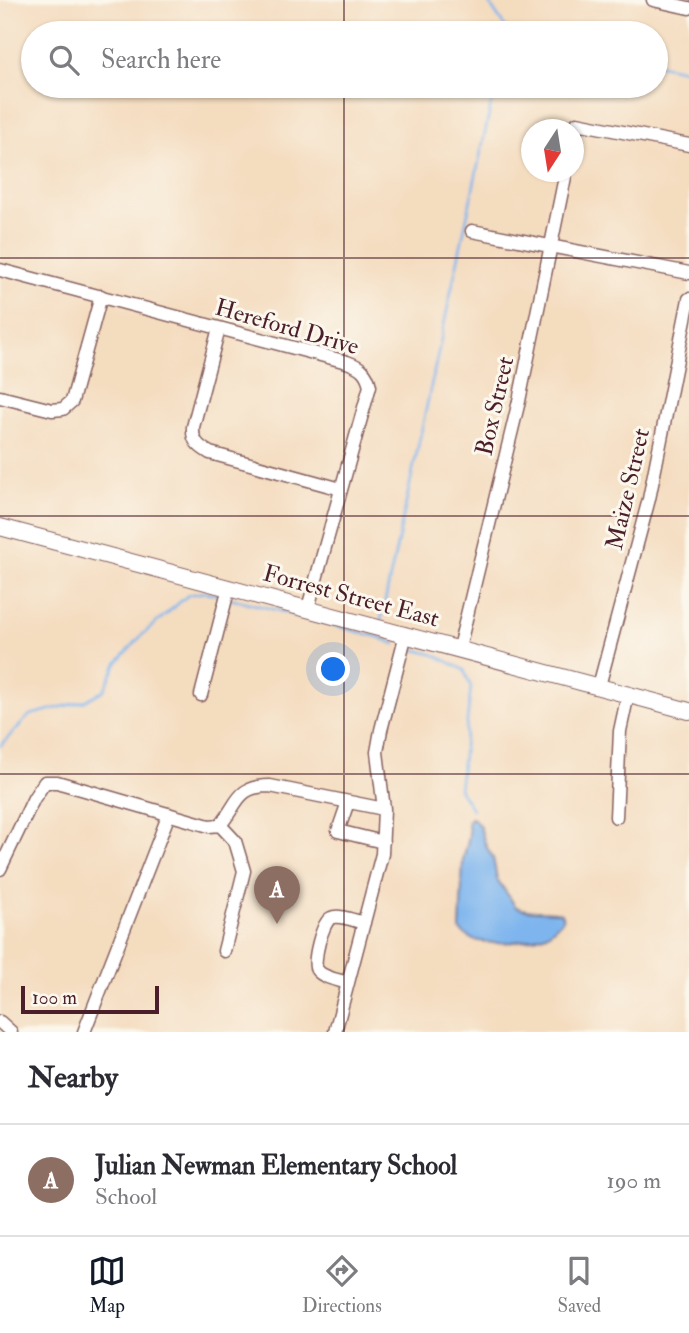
<!DOCTYPE html>
<html lang="en">
<head>
<meta charset="utf-8">
<style>
  body { margin:0; font-family:"IM FELL Double Pica",serif; background:#f7f7f7; color:#2b2b33 }
  .compass { position:absolute; left:521px; top:119px; width:63px; height:63px; border-radius:50%; background:#fff; box-shadow:0 2px 5px #0004; rotate:192deg }
  .scale { position:absolute; left:21px; bottom:18px; width:138px; box-sizing:border-box; padding-left:7px; border:4px solid #4a1f2b; border-top:0; font-size:19px; line-height:24px; white-space:nowrap; color:#4a1f2b; -webkit-text-stroke:5px #fbf7ec; paint-order:stroke }
  .you { position:absolute; left:334px; top:670px; width:24px; height:24px; margin:-18px; border:5px solid #fff; border-radius:50%; background:#1a73e8; box-shadow:0 0 0 10px #1a73e833 }
  .badge { display:grid; place-items:center; width:46px; height:46px; border-radius:50%; background:#111827; color:#fff; font-size:23px; font-weight:700 }
  .pin { position:absolute; translate:-50% -58px; filter:drop-shadow(0 2px 4px #0008) }
  .pin::after { content:''; position:absolute; top:37px; width:24px; height:21px; background:inherit; clip-path:polygon(0 0,100% 0,50% 100%) }
  .list { margin:0; padding:0; list-style:none }
  h2 { display:flex; justify-content:space-between; align-items:center; height:91px; margin:0; padding:0 28px; font-size:30px }
  h2 small { font-size:23px; font-weight:400; color:#7c7c81 }
  .list li { display:grid; grid-template-columns:46px 1fr auto; gap:21px; align-items:center; box-sizing:border-box; height:112px; padding:0 28px; border-top:2px solid #e1e1e2 }
  .list b { display:block; font-size:26px; white-space:nowrap }
  .list p { margin:0; font-size:23px; white-space:nowrap; color:#7c7c81 }
  .list em { font-size:23px; font-style:normal; color:#7c7c81 }
  .icon { flex:none; width:38px; height:38px; fill:none; stroke:currentColor; stroke-width:2; stroke-linecap:round; stroke-linejoin:round }
  .map { position:relative; flex:none; width:689px; height:1032px; overflow:hidden }
  .search { position:absolute; background:#fff; box-shadow:0 2px 5px #0004; left:21px; right:21px; top:21px; height:77px; display:flex; align-items:center; gap:18px; box-sizing:border-box; padding:0 24px; border-radius:38px; color:#7c7c81; font-size:26px }
  .sheet { height:203px; background:#fff }
  nav { display:flex; justify-content:space-around; align-items:center; box-sizing:border-box; height:98px; border-top:2px solid #e1e1e2; background:#fff; font-size:19px; color:#7c7c81 }
  nav a { display:grid; justify-items:center; gap:4px }
  nav .on { color:#111827 }
  .map>svg:first-child { display:block }
  .water { fill:#7eb5ee; stroke:#646a8c; stroke-width:2 }
  .lines { fill:none; stroke-linecap:round; stroke-linejoin:round }
  .stream { stroke:#7eb5ee; stroke-width:2.5 }
  .minor-casing { stroke:#86615f; stroke-width:15 }
  .major-casing { stroke:#86615f; stroke-width:18 }
  .minor { stroke:#fff; stroke-width:12 }
  .major { stroke:#fff; stroke-width:16 }
  .grid { fill:none; stroke:#4a1f2b; stroke-width:2; stroke-opacity:0.55 }
  .labels { text-anchor:middle; dominant-baseline:central; stroke-width:6; stroke-linejoin:round; paint-order:stroke }
  .street-label { font-size:24px; fill:#4a1f2b; stroke:#fbf7ec }
</style>
</head>
<body>
<div class="map">
<svg width="689" height="1032" viewBox="0 0 689 1032">
  <rect width="100%" height="100%" fill="#fbf7ec"/>
  <filter id="ink" filterUnits="userSpaceOnUse"><feTurbulence type="fractalNoise" baseFrequency=".0143" numOctaves="2"/><feDisplacementMap in="SourceGraphic" scale="14" xChannelSelector="R" yChannelSelector="G"/><feConvolveMatrix kernelMatrix="1 2 1 2 8 2 1 2 1" color-interpolation-filters="sRGB"/></filter>
  <filter id="wash" filterUnits="userSpaceOnUse"><feTurbulence type="fractalNoise" baseFrequency=".00686" numOctaves="4" result="noise"/><feDisplacementMap in="SourceGraphic" scale="28" xChannelSelector="R" yChannelSelector="G"/><feGaussianBlur stdDeviation="1.57" result="paint"/><feColorMatrix in="noise" values="0 0 0 0 0 0 0 0 0 0 0 0 0 0 0 0 0 1.4 0 .05"/><feComposite in="paint" operator="in"/></filter>
  <g filter="url(#wash)">
    <rect width="100%" height="100%" fill="#f4dcbf"/>
    <path class="water" d="M470,818L474,819L480,827L486,846L493,858L497,879L516,907C530,914 547,909 561,913L563,919C558,924 552,931 546,934C524,943 476,950 460,930L463,860L469,837L468,822Z"/>
    <g class="lines">
      <path class="stream" d="M487,0L507,30L521,33
        M656,64L689,71
        M230,598L378,637L395,644
        M381,620L495,86
        M413,649L435,655L464,670L471,687L459,789L472,809
        M0,746L30,715L85,701L104,690L117,663L142,635L188,595L205,592L224,596"/>
    </g>
  </g>
  <g filter="url(#ink)">
    <g class="lines">
      <g class="minor-casing">
        <path id="minor" d="M653,0L689,8
          M574,138L577,123L689,145
          M472,231L689,273
          M0,270L347,362C361,367 367,372 370,386L308,608
          M219,328L193,427C192,441 198,446 210,453L341,489
          M0,397L52,410L63,409L72,401L101,296
          M459,648L519,401L566,172
          M599,686L649,499L689,299
          M201,695L229,587
          M348,802L338,831L383,842
          M616,817L620,731L628,694
          M220,825L235,841L244,871L224,951
          M0,869L34,798L45,782H57L209,826L220,825C239,804 235,786 270,786L384,809
          M348,983C339,980 323,978 317,970C312,963 322,922 331,918C339,914 355,921 364,923
          M0,1022L11,1032
          M84,1032L169,814
          M335,1032L382,854L384,809L377,752L381,730L406,634"/>
      </g>
      <g class="major-casing">
        <path id="major" d="M0,527L689,711"/>
      </g>
      <use href="#minor" class="minor"/>
      <use href="#major" class="major"/>
    </g>
  </g>
  <path class="grid" d="M344,0V33M344,86V1032M0,258H689M0,516H689M0,774H689"/>
  <g class="labels">
    <g class="street-label">
      <text transform="translate(287 327) rotate(16)">Hereford Drive</text>
      <text transform="translate(495 406) rotate(-77)">Box Street</text>
      <text transform="translate(628 489) rotate(-77)">Maize Street</text>
      <text transform="translate(351 596) rotate(15)">Forrest Street East</text>
    </g>
  </g>
</svg>
<svg class="compass" viewBox="-18 -18 36 36"><path d="M0-13l5 13h-10z" fill="#e53935"/><path d="M0 13l5-13h-10z" fill="#7c7c81"/></svg>
<div class="scale">100 m</div>
<div class="you"></div>
<div class="pin badge" style="left:277px;top:924px;background:#8d6e63">A</div>
<div class="search"><svg class="icon" aria-label="search" viewBox="0 0 24 24"><circle cx="10" cy="10" r="6"/><path d="M15 15l6 6"/></svg>Search here</div>
</div>
<section class="sheet">
<h2>Nearby<small></small></h2>
<ul class="list">
<li><span class="badge" style="background:#8d6e63">A</span><div><b>Julian Newman Elementary School</b><p>School</p></div><em>190 m</em></li>
</ul>
</section>
<nav>
<a class="on"><svg class="icon" aria-label="map" viewBox="0 0 24 24"><path d="M3 6l6-2 6 2 6-2v14l-6 2-6-2-6 2zM9 4v14M15 6v14"/></svg>Map</a>
<a><svg class="icon" aria-label="directions" viewBox="0 0 24 24"><path d="M12 3l9 9-9 9-9-9zM9 14v-3h6M13 9l2 2-2 2"/></svg>Directions</a>
<a><svg class="icon" aria-label="saved" viewBox="0 0 24 24"><path d="M7 4h10v16l-5-4-5 4z"/></svg>Saved</a>
</nav>
</body>
</html>
